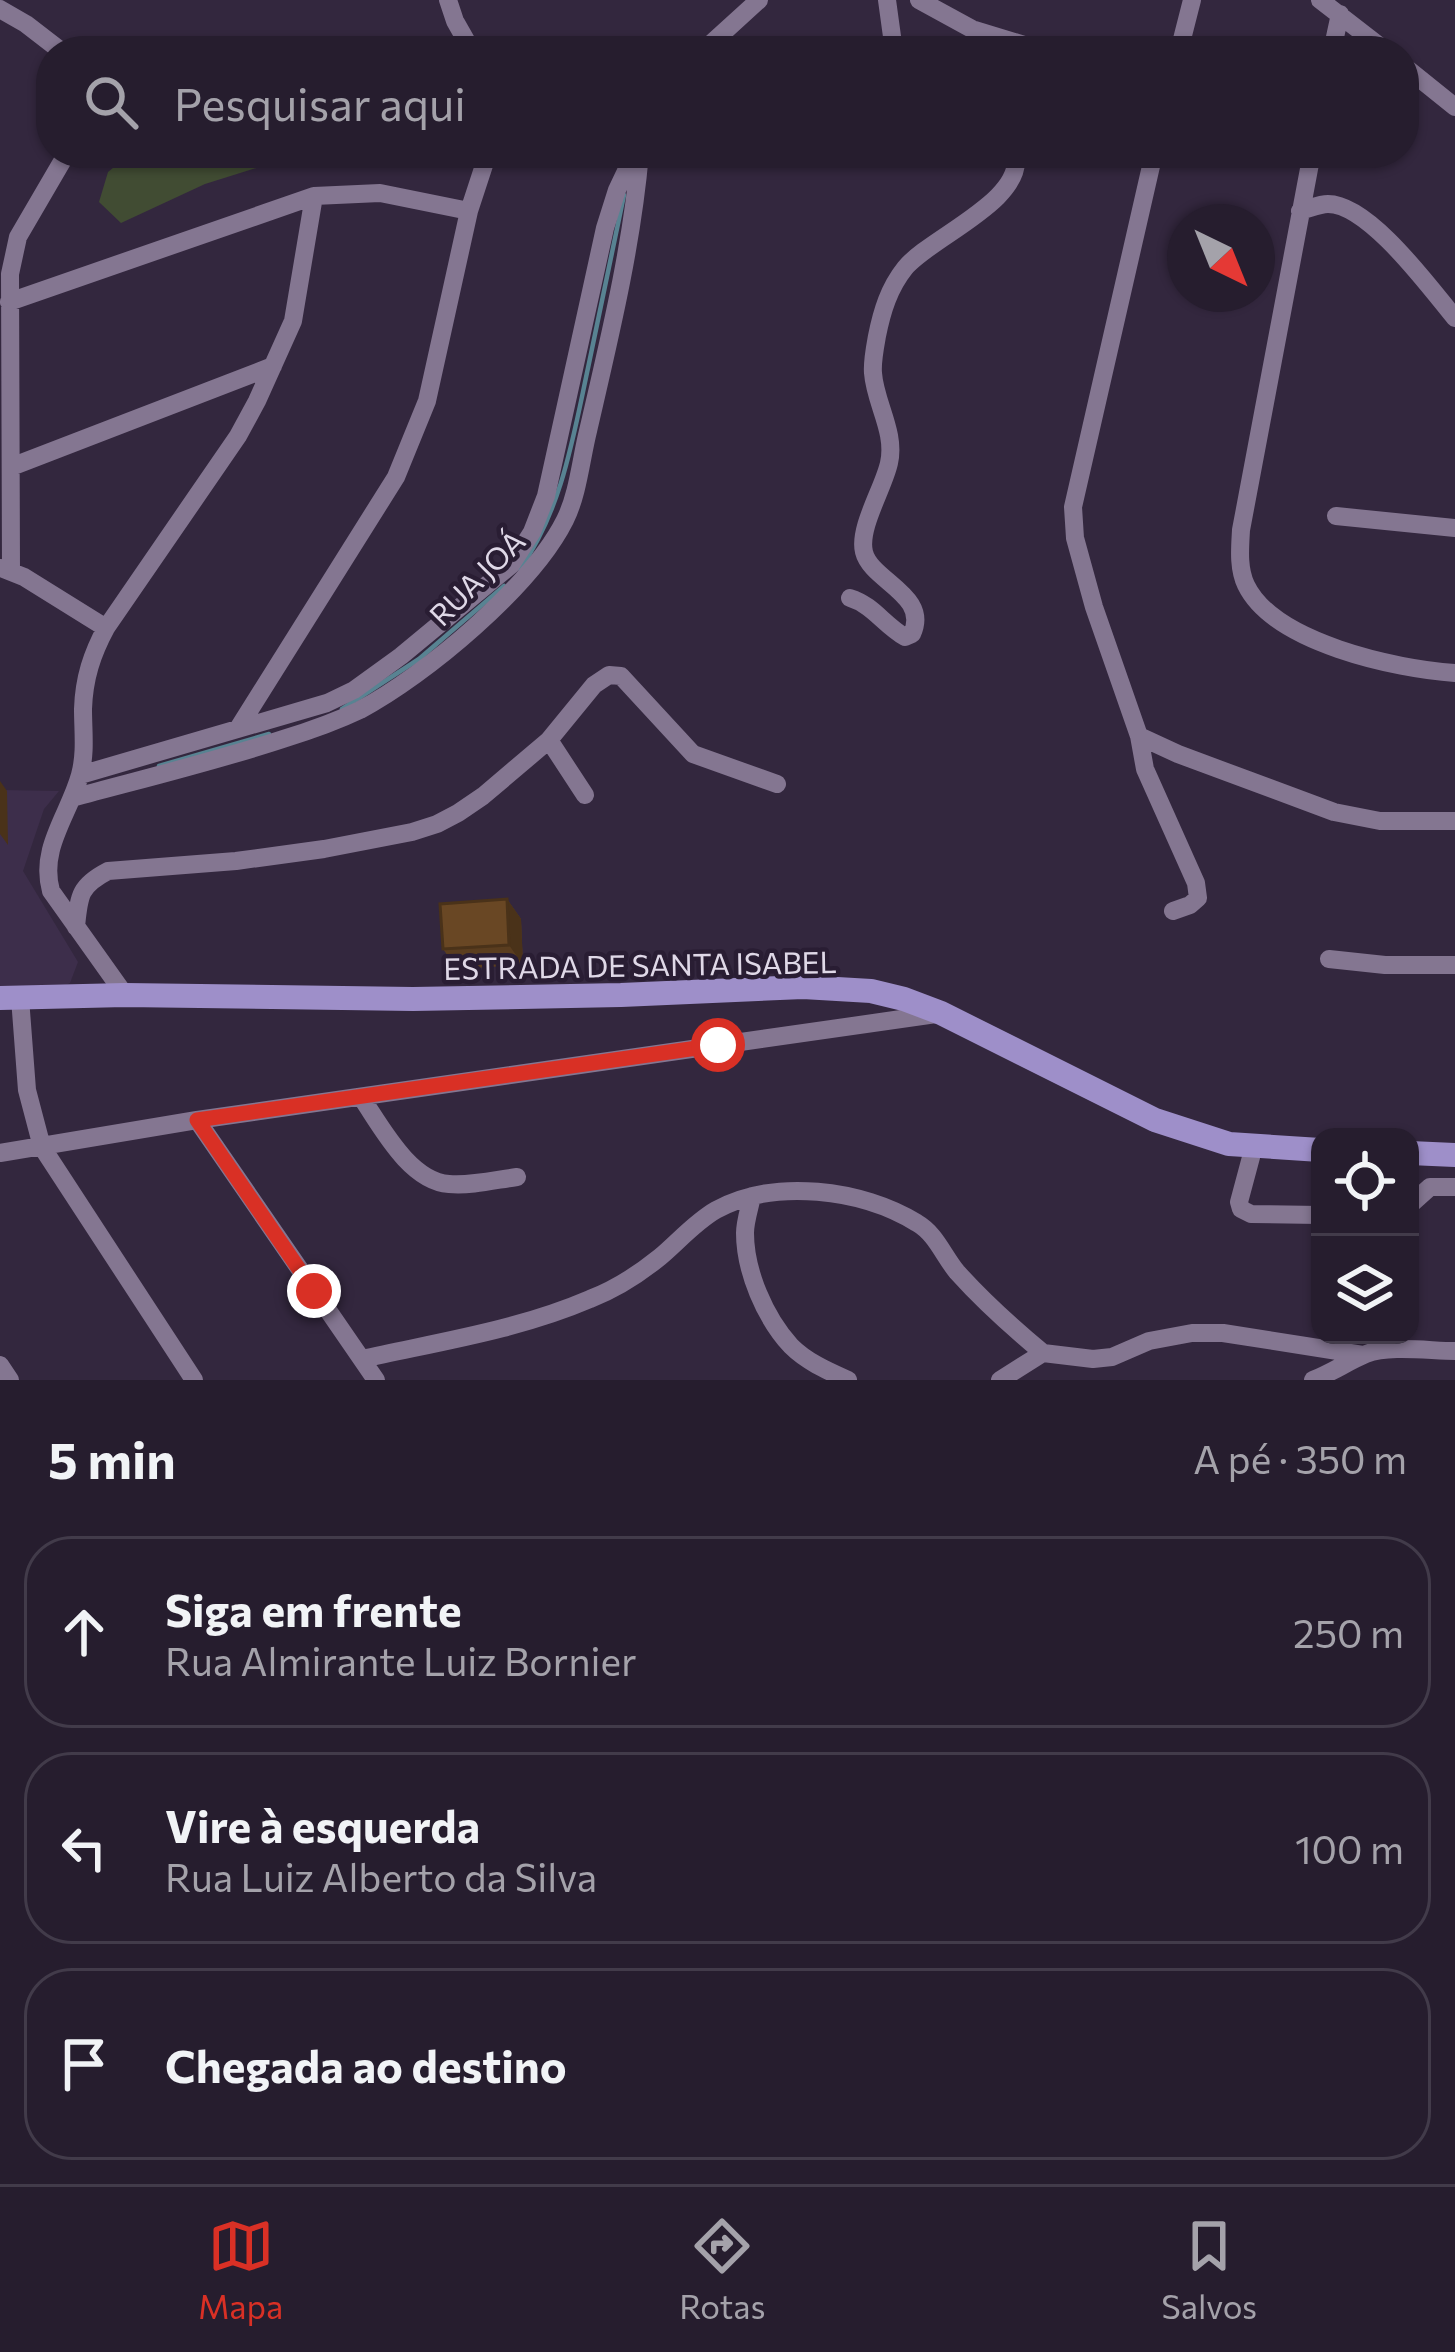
<!DOCTYPE html>
<html lang="pt">
<head>
<meta charset="utf-8">
<style>
  body { margin:0; font-family:Commissioner,sans-serif; background:#322a3a; color:#f1f3f6 }
  .controls { position:absolute; right:36px; bottom:36px; display:grid; overflow:hidden; border-radius:24px; box-shadow:0 3px 9px #0004 }
  .controls button { width:108px; height:108px; display:grid; place-items:center; padding:0; border:0; border-bottom:3px solid #423b4a; background:#261d2e; color:#f1f3f6; font:60px sans-serif }
  .compass { position:absolute; left:1167px; top:204px; width:108px; height:108px; border-radius:50%; background:#261d2e; box-shadow:0 3px 9px #0004; rotate:137deg }
  .stop { position:absolute; width:36px; height:36px; margin:-27px; border:9px solid #d93025; border-radius:50%; background:#fff }
  .stop.end { background:#d93025; border-color:#fff; box-shadow:0 3px 12px #0008 }
  .list { margin:0; padding:0; list-style:none }
  h2 { display:flex; justify-content:space-between; align-items:center; height:156px; margin:0; padding:0 48px; font-size:51px }
  h2 small { font-size:39px; font-weight:400; color:#a4a2aa }
  .list li { display:grid; grid-template-columns:78px 1fr auto; gap:36px; align-items:center; box-sizing:border-box; height:192px; margin:0 24px 24px; padding:0 24px; border:3px solid #423b4a; border-radius:48px }
  .list b { display:block; font-size:45px; white-space:nowrap }
  .list p { margin:0; font-size:39px; white-space:nowrap; color:#a4a2aa }
  .list em { font-size:39px; font-style:normal; color:#a4a2aa }
  .icon { flex:none; width:66px; height:66px; fill:none; stroke:currentColor; stroke-width:2; stroke-linecap:round; stroke-linejoin:round }
  .map { position:relative; flex:none; width:1455px; height:1380px; overflow:hidden }
  .search { position:absolute; background:#261d2e; box-shadow:0 3px 9px #0004; left:36px; right:36px; top:36px; height:132px; display:flex; align-items:center; gap:30px; box-sizing:border-box; padding:0 42px; border-radius:48px; color:#a4a2aa; font-size:45px }
  .sheet { height:804px; background:#261d2e }
  nav { display:flex; justify-content:space-around; align-items:center; box-sizing:border-box; height:168px; border-top:3px solid #423b4a; background:#261d2e; font-size:33px; color:#a4a2aa }
  nav a { display:grid; justify-items:center; gap:6px }
  nav .on { color:#d93025 }
  .map>svg:first-child { display:block }
  .built { fill:#3d2e4b }
  .green { fill:#414c33 }
  .lines { fill:none; stroke-linecap:round; stroke-linejoin:round }
  .stream { stroke:#588392; stroke-width:4.5 }
  .minor { stroke:#847691; stroke-width:18 }
  .major { stroke:#9e8fc9; stroke-width:24 }
  .wall { fill:#5a3d1f }
  .shaded-wall { fill:#4a3219 }
  .building { fill:#694724; stroke:#4a3219; stroke-width:3 }
  .route { stroke:#d93025; stroke-width:15 }
  .labels { text-anchor:middle; dominant-baseline:central; stroke-width:9; stroke-linejoin:round; paint-order:stroke }
  .street-label { font-size:30px; fill:#dfd8e7; stroke:#291d33 }
</style>
</head>
<body>
<div class="map">
<svg width="1455" height="1380" viewBox="0 0 1455 1380">
  <rect width="100%" height="100%" fill="#33273e"/>
  <path class="built" d="M0,790L59,791L44,809L23,871L78,962L70,983L56,990L0,989Z"/>
  <path class="green" d="M131,153H293L272,163L205,184L121,223L99,202L108,172Z"/>
  <g class="lines">
    <path class="stream" d="M520,569C562,509 573,438 588,368C600,310 612,253 624,195
      M342,709L419,659L504,586
      M159,766L269,734"/>
    <path class="minor" d="M448,0L455,21L472,51
      M887,0L894,51
      M919,0L972,29L1044,51
      M1320,0L1386,51
      M0,9L26,24L61,51
      M703,51L759,0
      M1179,51L1192,0
      M1332,51L1340,14
      M1404,66L1455,107
      M1154,153L1073,507L1075,538L1094,607L1139,736L1145,769L1196,883L1198,898L1190,905L1173,911
      M1312,153L1241,530C1240,548 1238,568 1246,585C1274,643 1396,669 1455,673
      M1300,211C1309,209 1319,204 1328,204C1369,204 1430,288 1455,318
      M9,302L314,196L380,193L469,211
      M11,467L273,366
      M1336,516L1455,528
      M1,568L24,577L106,628
      M11,570L10,274L18,237L67,153
      M850,598C873,605 884,625 905,637L912,634C930,595 871,581 864,552C858,528 884,487 889,463C896,432 875,403 873,373C872,362 875,347 877,336C882,311 889,288 905,268C930,237 1027,200 1015,153
      M239,727L396,477L427,401L469,211L488,153
      M1139,736L1178,754L1334,812L1380,821H1455
      M549,740L585,795
      M80,775L327,703L354,690L401,656L511,565L532,532L546,496L605,228L617,190L634,154
      M72,798C142,779 213,762 283,739C309,731 335,722 360,710C426,675 532,586 565,520C578,494 581,459 588,431C609,340 632,247 640,153
      M76,927C79,896 79,886 108,871L236,861L324,849L412,832L437,824L458,813L483,796L549,740L594,685L609,675L621,676L693,754L777,784
      M1329,959L1385,965H1455
      M125,995L51,891C39,848 69,815 80,775C86,752 83,732 83,709C84,678 92,654 106,628L238,436L257,401L293,321L314,196
      M20,998L27,1090L42,1147L194,1380
      M361,1097C381,1126 409,1181 449,1184C471,1186 495,1180 517,1177
      M197,1120L376,1380
      M1254,1146L1239,1202L1241,1209L1251,1214L1320,1215
      M0,1153L197,1120L936,1014
      M752,1196C750,1207 745,1221 745,1233C745,1271 765,1318 791,1346C807,1362 828,1371 848,1380
      M1410,1205L1430,1187H1455
      M362,1359C438,1342 518,1330 590,1299C616,1289 639,1274 660,1257C678,1242 695,1222 716,1210C774,1178 862,1189 917,1223C936,1234 943,1255 957,1272C983,1301 1013,1328 1043,1353
      M0,1365L10,1380
      M1000,1380L1043,1353L1093,1359L1112,1357L1149,1341L1192,1333H1223L1363,1355
      M1313,1380C1331,1373 1349,1361 1366,1354C1389,1345 1430,1351 1455,1351"/>
    <path class="major" d="M0,998L125,995L413,999L621,995L803,987L871,991L904,999L941,1013L1155,1120L1229,1144L1320,1150
      M1410,1153L1455,1155"/>
  </g>
  <path class="wall" d="M507,899L521,919L523,965L457,969L443,949Z"/>
  <path class="shaded-wall" d="M0,781L7,791L8,845L0,834Z
    M507,899L521,919L523,965L509,945Z"/>
  <path class="building" d="M507,899L509,945L443,949L440,904Z"/>
  <g class="lines">
    <path class="route" d="M314,1291L197,1120L718,1045"/>
  </g>
  <g class="labels">
    <g class="street-label">
      <text transform="translate(476 577) rotate(-45)">RUA JOÁ</text>
      <text transform="translate(640 964) rotate(-1)">ESTRADA DE SANTA ISABEL</text>
    </g>
  </g>
</svg>
<div class="controls">
<button><svg class="icon" aria-label="locate" viewBox="0 0 24 24"><circle cx="12" cy="12" r="6"/><path d="M12 2v4M12 18v4M2 12h4M18 12h4"/></svg></button>
<button><svg class="icon" aria-label="layers" viewBox="0 0 24 24"><path d="M12 4l9 5-9 5-9-5zM3 14l9 5 9-5"/></svg></button>
</div>
<svg class="compass" viewBox="-18 -18 36 36"><path d="M0-13l5 13h-10z" fill="#e53935"/><path d="M0 13l5-13h-10z" fill="#a4a2aa"/></svg>
<div class="stop" style="left:718px;top:1045px"></div>
<div class="stop end" style="left:314px;top:1291px"></div>
<div class="search"><svg class="icon" aria-label="search" viewBox="0 0 24 24"><circle cx="10" cy="10" r="6"/><path d="M15 15l6 6"/></svg>Pesquisar aqui</div>
</div>
<section class="sheet">
<h2>5 min<small>A pé · 350 m</small></h2>
<ul class="list">
<li><svg class="icon" aria-label="ahead" viewBox="0 0 24 24"><path d="M12 20V5M6 11l6-6 6 6"/></svg><div><b>Siga em frente</b><p>Rua Almirante Luiz Bornier</p></div><em>250 m</em></li>
<li><svg class="icon" aria-label="left" viewBox="0 0 24 24"><path d="M17 20v-9H6M10 6l-5 5 5 5"/></svg><div><b>Vire à esquerda</b><p>Rua Luiz Alberto da Silva</p></div><em>100 m</em></li>
<li><svg class="icon" aria-label="arrive" viewBox="0 0 24 24"><path d="M6 21V4h12l-3 4 3 4H6"/></svg><div><b>Chegada ao destino</b></div></li>
</ul>
</section>
<nav>
<a class="on"><svg class="icon" aria-label="map" viewBox="0 0 24 24"><path d="M3 6l6-2 6 2 6-2v14l-6 2-6-2-6 2zM9 4v14M15 6v14"/></svg>Mapa</a>
<a><svg class="icon" aria-label="directions" viewBox="0 0 24 24"><path d="M12 3l9 9-9 9-9-9zM9 14v-3h6M13 9l2 2-2 2"/></svg>Rotas</a>
<a><svg class="icon" aria-label="saved" viewBox="0 0 24 24"><path d="M7 4h10v16l-5-4-5 4z"/></svg>Salvos</a>
</nav>
</body>
</html>
